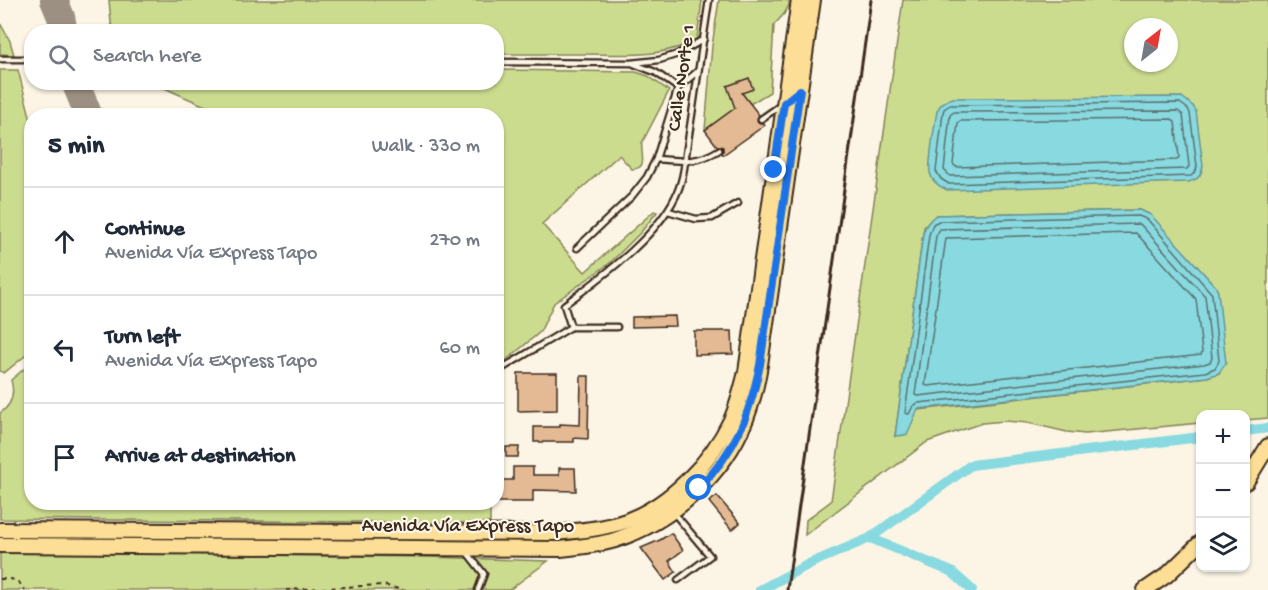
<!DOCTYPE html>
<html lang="en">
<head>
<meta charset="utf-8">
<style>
  body { margin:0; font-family:"Gochi Hand",sans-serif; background:#f2f2f3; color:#1f2937 }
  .controls { position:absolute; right:18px; bottom:18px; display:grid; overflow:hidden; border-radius:12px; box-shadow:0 2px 4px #0004 }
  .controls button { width:54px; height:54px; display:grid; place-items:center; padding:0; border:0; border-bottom:2px solid #e0e1e3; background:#fff; color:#1f2937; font:30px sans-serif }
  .compass { position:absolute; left:1124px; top:18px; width:54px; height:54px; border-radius:50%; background:#fff; box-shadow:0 2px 4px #0004; rotate:31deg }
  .stop { position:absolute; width:18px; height:18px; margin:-14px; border:4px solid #1a73e8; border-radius:50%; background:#fff }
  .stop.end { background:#1a73e8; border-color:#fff; box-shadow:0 2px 6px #0008 }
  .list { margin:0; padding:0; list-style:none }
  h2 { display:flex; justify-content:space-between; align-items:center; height:78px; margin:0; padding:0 24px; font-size:26px }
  h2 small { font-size:20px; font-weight:400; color:#747a83 }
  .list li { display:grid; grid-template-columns:39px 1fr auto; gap:18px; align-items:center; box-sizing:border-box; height:108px; padding:0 24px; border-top:2px solid #e0e1e3 }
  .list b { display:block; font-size:22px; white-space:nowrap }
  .list p { margin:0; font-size:20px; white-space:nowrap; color:#747a83 }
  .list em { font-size:20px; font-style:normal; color:#747a83 }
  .icon { flex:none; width:33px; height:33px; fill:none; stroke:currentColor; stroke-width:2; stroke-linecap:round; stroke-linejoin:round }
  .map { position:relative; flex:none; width:1268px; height:590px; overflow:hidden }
  .search { position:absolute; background:#fff; box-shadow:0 2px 4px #0004; left:24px; top:24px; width:480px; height:66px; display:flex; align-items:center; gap:15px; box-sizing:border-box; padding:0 21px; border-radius:24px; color:#747a83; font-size:22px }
  .panel { position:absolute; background:#fff; box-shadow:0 2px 4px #0004; left:24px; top:108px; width:480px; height:402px; border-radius:24px }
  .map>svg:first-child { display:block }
  .green { fill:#ccdc8f; stroke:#848356; stroke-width:1.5; fill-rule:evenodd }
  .water { fill:#88d9e0; stroke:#699392; stroke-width:1.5 }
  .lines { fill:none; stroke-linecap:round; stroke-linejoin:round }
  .shore { stroke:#5a706c; stroke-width:1.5 }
  .canal { stroke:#88d9e0; stroke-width:10 }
  .taxiway { stroke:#9c9082; stroke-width:28 }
  .building { fill:#e4ba94; stroke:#3b2a1e; stroke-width:1.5 }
  .service-casing { stroke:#3b2a1e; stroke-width:9 }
  .primary-casing { stroke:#3b2a1e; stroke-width:18 }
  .path { stroke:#3b2a1e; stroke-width:2; stroke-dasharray:4.5 4.5; stroke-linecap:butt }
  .service { stroke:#fcf5e5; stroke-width:4.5 }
  .primary { stroke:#fcde96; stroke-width:14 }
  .rail { stroke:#3b2a1e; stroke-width:3 }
  .route { stroke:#1a73e8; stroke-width:8 }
  .labels { text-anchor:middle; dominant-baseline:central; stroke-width:4.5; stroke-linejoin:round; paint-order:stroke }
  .street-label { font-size:20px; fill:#3b2a1e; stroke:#fcf5e5 }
</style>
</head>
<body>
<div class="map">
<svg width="1268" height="590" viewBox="0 0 1268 590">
  <rect width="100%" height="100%" fill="#fcf5e5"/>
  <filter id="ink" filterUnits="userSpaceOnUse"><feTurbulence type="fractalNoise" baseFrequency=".0167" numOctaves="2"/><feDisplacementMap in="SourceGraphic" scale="12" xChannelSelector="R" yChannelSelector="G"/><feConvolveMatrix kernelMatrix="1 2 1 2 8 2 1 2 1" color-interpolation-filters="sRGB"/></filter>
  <g filter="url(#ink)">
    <path class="green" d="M109,0H702L697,39C664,59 621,54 584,54C555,54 526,54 497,54L496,32L113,31L111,23Z
      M719,0H789V5L784,14L774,25L770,92L750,104L746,100L705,130L712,46Z
      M903,0H1268V418L1246,420V414H1200V423L1085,434L1067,432L1028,423L1006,421L982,423L927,442L805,535L806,520L831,501ZM1133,27H1169V63H1133ZM1140,210L1151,215L1219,373L1207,377L918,410L895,436L923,234L924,227L936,215Z
      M0,23L10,41L14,55L0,54Z
      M0,70H18L31,120V351L4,373L0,371Z
      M497,70L636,72L648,76L669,91L642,143C640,154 649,169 632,169L619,155L542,224L585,272L654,211L657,212L641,232L610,263L554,303L540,332L497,368L496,116L222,115L212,109L153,83L496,82Z
      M31,363L32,502H490V523L0,519V413C12,405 15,394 11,380Z
      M0,552L428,557L548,561L509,590H0Z"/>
    <path class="water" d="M1182,97L1193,106L1196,111L1203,166C1201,176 1198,180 1188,182L947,190C940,187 932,181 930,173C928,164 935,123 937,111C940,104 945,100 953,98Z
      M1140,210L1151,215L1216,287L1218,292L1226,363L1219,373L1207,377L918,409L907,435L895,436L923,234C925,225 929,220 936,215Z"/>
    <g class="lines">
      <path class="shore" d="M1180,103L1188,109L1190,113L1197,166L1196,171L1191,176L949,184L941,179L936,171L943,113L944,109L950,105Z
        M1178,111L1183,115L1189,166L1187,169L950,176L944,170L950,115L954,112Z
        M1172,119L1175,122L1179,157L1177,160L956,167L953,164L958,123L960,121Z
        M1139,216L1148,220L1212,294L1219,361L1215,368L1205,372L918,403L913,406L909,414L905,413L929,235L933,224L939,221Z
        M1140,224L1205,296L1212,358L1210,362L1204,364L918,396L915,395L936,236L940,229Z
        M1136,233L1196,299L1202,352L1201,355L928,386L925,385L946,238Z"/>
      <path class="canal" d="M1246,431L1268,428
        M870,538L952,572L972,590
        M760,590L811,563L870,538L971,465L1200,437"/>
      <path class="taxiway" d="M54,0L61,17L64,32
        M75,82L89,116"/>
    </g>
    <path class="building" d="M749,78L753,89L742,93L759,115L757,119L758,122L761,123H764L765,125L723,155L722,153L723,151V147L720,146H717L705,130L735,108L727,86Z
      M675,316L676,326L632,327V317Z
      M694,331H732L733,354L694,355Z
      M518,373H557V410L518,411Z
      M581,376H589L588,439L574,438V442H534V427H560V424L580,425Z
      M506,447H519L518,457H506Z
      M513,467H533V475H559V468H575L576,491L533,490V502H496V480H513Z
      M717,496L740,523L732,530L709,502Z
      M671,533L683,550L669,561L676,572L665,580L641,548L660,540Z"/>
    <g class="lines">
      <g class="service-casing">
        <path id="service" d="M0,59H32
          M496,62L631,63L659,60L678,54L704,39
          M634,64L655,72L678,88
          M761,119L781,105
          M656,159C681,161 697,164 719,150
          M668,211L696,219L712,218L738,203
          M577,248L632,196L647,177L656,159L678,88L698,71
          M571,327L564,305C602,277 663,233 679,188C682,180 684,170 685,161L709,0
          M496,372L571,327H617
          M674,513L710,556L678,580
          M466,551L484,574L478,590"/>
      </g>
      <g class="primary-casing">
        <path id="primary" d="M1246,482L1268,446
          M0,530L553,533C578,531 603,529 626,521C670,505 711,462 731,420C738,405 742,388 746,372L799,0
          M0,545L561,549C579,547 598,545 615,540C672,522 724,475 746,419C753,401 757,383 760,365L813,0
          M1145,590L1167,575L1200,543"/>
      </g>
      <path class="path" d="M0,579C11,579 19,578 24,590
        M286,590L383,585L403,590"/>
      <use href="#service" class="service"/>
      <use href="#primary" class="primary"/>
      <path class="rail" d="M787,590L871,0"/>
    </g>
  </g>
  <g class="lines" filter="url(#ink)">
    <path class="route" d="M699,488C736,450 749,417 760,365L800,90L784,103L774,170"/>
  </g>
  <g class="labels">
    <g class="street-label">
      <text transform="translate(683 78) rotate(-82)">Calle Norte 1</text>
      <text x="468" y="527">Avenida Vía Express Tapo</text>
    </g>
  </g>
</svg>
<div class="controls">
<button>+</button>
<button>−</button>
<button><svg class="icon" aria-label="layers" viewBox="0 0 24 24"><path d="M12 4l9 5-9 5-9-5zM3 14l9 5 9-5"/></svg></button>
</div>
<svg class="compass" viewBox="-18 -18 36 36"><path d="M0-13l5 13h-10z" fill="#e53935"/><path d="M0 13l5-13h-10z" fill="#747a83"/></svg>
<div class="stop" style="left:699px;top:488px"></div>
<div class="stop end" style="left:774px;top:170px"></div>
<div class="search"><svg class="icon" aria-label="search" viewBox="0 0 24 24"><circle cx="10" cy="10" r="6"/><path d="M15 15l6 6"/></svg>Search here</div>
<section class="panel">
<h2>5 min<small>Walk · 330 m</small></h2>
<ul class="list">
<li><svg class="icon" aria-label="ahead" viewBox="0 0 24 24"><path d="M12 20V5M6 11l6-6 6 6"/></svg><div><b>Continue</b><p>Avenida Vía Express Tapo</p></div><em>270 m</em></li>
<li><svg class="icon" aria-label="left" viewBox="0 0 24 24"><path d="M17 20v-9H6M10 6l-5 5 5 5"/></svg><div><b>Turn left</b><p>Avenida Vía Express Tapo</p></div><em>60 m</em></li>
<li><svg class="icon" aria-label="arrive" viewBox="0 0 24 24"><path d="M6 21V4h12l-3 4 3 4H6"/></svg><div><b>Arrive at destination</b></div></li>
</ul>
</section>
</div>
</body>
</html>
